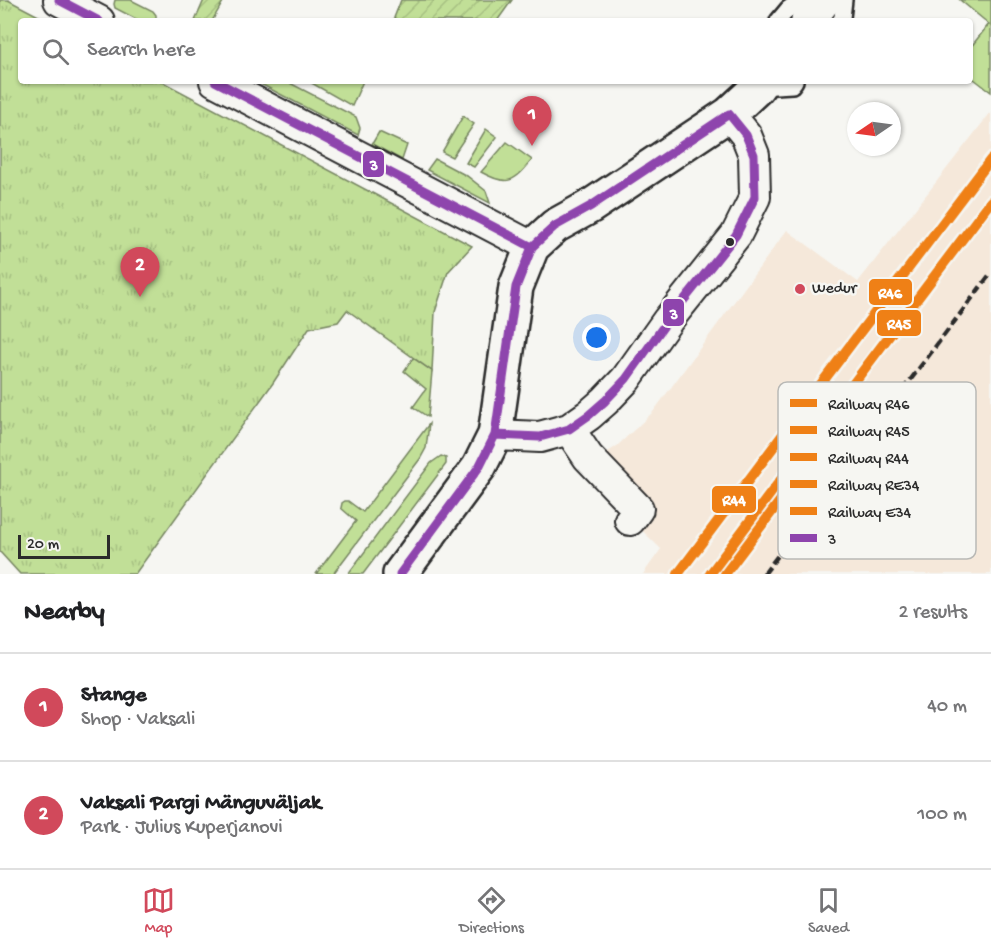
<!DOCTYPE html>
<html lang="en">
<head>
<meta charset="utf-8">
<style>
  body { margin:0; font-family:"Gochi Hand",sans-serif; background:#f2f2f2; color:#202124 }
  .compass { position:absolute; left:847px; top:102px; width:54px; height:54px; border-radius:50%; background:#fff; box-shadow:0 2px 4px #0004; rotate:257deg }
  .scale { position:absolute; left:18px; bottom:15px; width:92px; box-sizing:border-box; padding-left:6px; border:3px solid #2b2b2b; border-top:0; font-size:16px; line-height:21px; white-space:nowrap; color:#2b2b2b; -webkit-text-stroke:4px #f6f6f2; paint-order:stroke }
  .you { position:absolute; left:597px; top:338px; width:21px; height:21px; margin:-15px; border:4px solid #fff; border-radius:50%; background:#1a73e8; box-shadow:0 0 0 9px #1a73e833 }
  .badge { display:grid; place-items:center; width:39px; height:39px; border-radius:50%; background:#d1495b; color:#fff; font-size:20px; font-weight:700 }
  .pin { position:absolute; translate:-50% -50px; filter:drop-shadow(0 2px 3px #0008) }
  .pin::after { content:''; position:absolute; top:32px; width:21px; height:18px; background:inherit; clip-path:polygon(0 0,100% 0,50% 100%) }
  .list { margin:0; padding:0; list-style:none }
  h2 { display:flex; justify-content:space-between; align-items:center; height:78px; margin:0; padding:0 24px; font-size:26px }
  h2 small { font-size:20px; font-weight:400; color:#757577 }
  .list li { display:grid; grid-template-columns:39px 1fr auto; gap:18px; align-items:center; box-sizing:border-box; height:108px; padding:0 24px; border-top:2px solid #e0e0e0 }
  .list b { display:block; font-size:22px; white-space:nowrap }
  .list p { margin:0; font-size:20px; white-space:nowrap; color:#757577 }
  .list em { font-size:20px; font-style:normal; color:#757577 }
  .icon { flex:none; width:33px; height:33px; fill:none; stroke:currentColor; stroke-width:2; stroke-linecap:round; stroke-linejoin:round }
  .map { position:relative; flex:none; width:991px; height:574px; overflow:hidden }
  .search { position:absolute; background:#fff; box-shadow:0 2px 4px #0004; left:18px; right:18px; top:18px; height:66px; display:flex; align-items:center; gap:15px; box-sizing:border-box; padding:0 21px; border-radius:6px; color:#757577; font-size:22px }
  .sheet { height:294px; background:#fff }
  nav { display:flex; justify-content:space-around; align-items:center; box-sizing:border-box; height:84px; border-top:2px solid #e0e0e0; background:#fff; font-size:16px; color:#757577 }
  nav a { display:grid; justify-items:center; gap:3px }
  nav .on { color:#d1495b }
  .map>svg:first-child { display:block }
  .built { fill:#f5e8da }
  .grass { fill:#c1df97; stroke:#768561; stroke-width:1.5 }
  .park { fill:url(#park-tufts); stroke:#768561; stroke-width:1.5 }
  .garden { fill:url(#garden-furrows); stroke:#768561; stroke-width:1.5 }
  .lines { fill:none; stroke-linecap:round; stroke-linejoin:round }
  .service-casing { stroke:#2b2b2b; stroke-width:20 }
  .minor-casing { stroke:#2b2b2b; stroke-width:34 }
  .tertiary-casing { stroke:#2b2b2b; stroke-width:38 }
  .service { stroke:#f6f6f2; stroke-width:15 }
  .minor { stroke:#f6f6f2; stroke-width:30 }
  .tertiary { stroke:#f6f6f2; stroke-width:33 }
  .rail { stroke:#2b2b2b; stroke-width:4.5; stroke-dasharray:9 4.5; stroke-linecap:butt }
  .bus-1-casing { stroke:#f6f6f2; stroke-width:14 }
  .bus-1 { stroke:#8e44ad; stroke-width:9 }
  .rail-1-casing { stroke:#f6f6f2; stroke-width:15 }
  .rail-2-casing { stroke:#f6f6f2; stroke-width:15 }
  .rail-3-casing { stroke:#f6f6f2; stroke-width:15 }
  .rail-4-casing { stroke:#f6f6f2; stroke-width:15 }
  .rail-5-casing { stroke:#f6f6f2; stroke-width:15 }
  .rail-1 { stroke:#ef8016; stroke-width:10 }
  .rail-2 { stroke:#ef8016; stroke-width:10 }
  .rail-3 { stroke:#ef8016; stroke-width:10 }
  .rail-4 { stroke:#ef8016; stroke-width:10 }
  .rail-5 { stroke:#ef8016; stroke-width:10 }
  .bus-dot { fill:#2b2b2b; stroke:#f6f6f2; stroke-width:2 }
  .poi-dot { fill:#d1495b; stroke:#f6f6f2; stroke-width:2 }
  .labels { text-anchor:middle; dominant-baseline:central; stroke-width:5; stroke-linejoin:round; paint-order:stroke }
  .poi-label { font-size:16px; fill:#2b2b2b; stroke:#f6f6f2; text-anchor:start }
  .key { fill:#f6f6f2; stroke:#b9b9b6; stroke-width:1.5 }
  .key-label { font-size:16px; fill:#2b2b2b }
  .line-badge { stroke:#f6f6f2; stroke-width:2 }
  .badge-label { font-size:16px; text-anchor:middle; font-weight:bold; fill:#fff }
</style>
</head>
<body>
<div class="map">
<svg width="991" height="574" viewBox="0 0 991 574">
  <defs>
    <pattern id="park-tufts" width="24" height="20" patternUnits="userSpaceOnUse" patternTransform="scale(1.5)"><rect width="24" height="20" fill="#c1df97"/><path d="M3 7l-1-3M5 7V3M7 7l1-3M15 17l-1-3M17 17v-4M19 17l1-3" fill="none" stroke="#a6c082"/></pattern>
    <pattern id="garden-furrows" width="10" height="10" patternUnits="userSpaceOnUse" patternTransform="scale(1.5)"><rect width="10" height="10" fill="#c1df97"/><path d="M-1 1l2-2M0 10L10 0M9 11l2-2" fill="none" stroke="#a6c082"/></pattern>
  </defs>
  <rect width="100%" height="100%" fill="#f6f6f2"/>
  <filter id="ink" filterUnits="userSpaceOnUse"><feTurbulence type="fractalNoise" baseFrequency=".0167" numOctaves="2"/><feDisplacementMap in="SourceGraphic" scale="12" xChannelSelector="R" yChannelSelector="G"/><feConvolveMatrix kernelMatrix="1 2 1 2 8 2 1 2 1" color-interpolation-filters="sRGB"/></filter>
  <g filter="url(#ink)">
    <path class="built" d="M991,112V574H643L661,549L610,499L585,467L617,446L653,412L787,230L858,282Z"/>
    <path class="grass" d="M115,0H131L153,11L156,15V21H140L115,8L114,4Z
      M960,0H991V92L970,76V48L989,24Z
      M258,81H286L356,117L360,128L358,135L257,82Z
      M308,81H363L352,106Z
      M463,116L474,124L452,157L442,152Z
      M486,129L497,137L474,167L466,163Z
      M379,132L407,145L402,160L372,144Z
      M507,142L532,160C514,182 508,187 481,172Z
      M435,159L467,176L486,191L490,203L427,170Z
      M413,358L432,371L428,417L413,407L426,389L404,371Z
      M429,424L426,448L420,459L333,574H316L356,521L341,508L342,503L345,501H348L363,512Z
      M441,456L446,458V464L363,574H348L431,463Z"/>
    <path class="park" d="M0,0H8L48,21H21V81H161L472,246L448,272L435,312L432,371L347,310L338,322L309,328L273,383L135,574H20L0,552Z"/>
    <path class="garden" d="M204,0H224L212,21H195Z
      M401,0H512L497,21H399L394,18Z"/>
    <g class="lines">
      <g class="service-casing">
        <path id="service" d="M778,21L788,9L801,0
          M840,21L842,18L844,0
          M759,87L792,85L795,81"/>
      </g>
      <g class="minor-casing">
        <path id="minor" d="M59,0L99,21
          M215,81L532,247
          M569,429L588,457L638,509L630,520
          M495,435L540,437L569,429L589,415L605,401L626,379L668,320L736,235L755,197L754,155L746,135L729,114"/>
      </g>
      <g class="tertiary-casing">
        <path id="tertiary" d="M808,21L824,0
          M400,574L479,467L495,435L516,287L532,247L555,226L591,206L729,114L757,88L762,81"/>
      </g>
      <use href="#service" class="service"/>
      <use href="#minor" class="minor"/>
      <use href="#tertiary" class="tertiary"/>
      <path class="rail" d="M764,574L991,273"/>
      <g class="bus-1-casing">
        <path id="bus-1" d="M59,0L99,21
          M215,81L532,247
          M495,435L540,437L569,429L589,415L605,401L626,379L668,320L736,235L755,197L754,155L746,135L729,114
          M400,574L479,467L495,435L516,287L532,247L555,226L591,206L729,114"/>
      </g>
      <use href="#bus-1" class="bus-1"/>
      <g class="rail-1-casing">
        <path id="rail-1" d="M790,425L991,159"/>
      </g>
      <g class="rail-2-casing">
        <path id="rail-2" d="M807,445L991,201"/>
      </g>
      <g class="rail-3-casing">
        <path id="rail-3" d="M678,574L790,425"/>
      </g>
      <g class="rail-4-casing">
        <path id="rail-4" d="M710,574L807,445"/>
      </g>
      <g class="rail-5-casing">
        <path id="rail-5" d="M725,574L817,452"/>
      </g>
      <use href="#rail-1" class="rail-1"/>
      <use href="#rail-2" class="rail-2"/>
      <use href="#rail-3" class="rail-3"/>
      <use href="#rail-4" class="rail-4"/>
      <use href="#rail-5" class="rail-5"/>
    </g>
  </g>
  <circle class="bus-dot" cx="730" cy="242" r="5"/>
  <circle class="poi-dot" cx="800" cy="289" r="6"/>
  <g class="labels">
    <g class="poi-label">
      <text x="812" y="289">Wedur</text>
    </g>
  </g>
  <rect x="778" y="382" width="198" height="177" rx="9" class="key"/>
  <rect x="790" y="399" width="27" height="8" fill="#ef8016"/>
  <rect x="790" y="426" width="27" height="8" fill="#ef8016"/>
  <rect x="790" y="453" width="27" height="8" fill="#ef8016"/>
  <rect x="790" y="480" width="27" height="8" fill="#ef8016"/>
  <rect x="790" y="507" width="27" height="8" fill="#ef8016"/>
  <rect x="790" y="534" width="27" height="8" fill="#8e44ad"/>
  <g class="key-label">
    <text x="828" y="409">Railway R46</text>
    <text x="828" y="436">Railway R45</text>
    <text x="828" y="463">Railway R44</text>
    <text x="828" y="490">Railway RE34</text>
    <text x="828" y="517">Railway E34</text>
    <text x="828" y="544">3</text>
  </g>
  <g class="line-badge">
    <rect x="362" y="150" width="23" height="28" rx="6" fill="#8e44ad"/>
    <rect x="868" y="278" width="45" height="28" rx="6" fill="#ef8016"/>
    <rect x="662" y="298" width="23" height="29" rx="6" fill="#8e44ad"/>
    <rect x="876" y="309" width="46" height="28" rx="6" fill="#ef8016"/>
    <rect x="711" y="485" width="46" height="29" rx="6" fill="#ef8016"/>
  </g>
  <g class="badge-label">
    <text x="374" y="170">3</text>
    <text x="890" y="298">R46</text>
    <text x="674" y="319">3</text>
    <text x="899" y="329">R45</text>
    <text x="734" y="505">R44</text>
  </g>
</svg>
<svg class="compass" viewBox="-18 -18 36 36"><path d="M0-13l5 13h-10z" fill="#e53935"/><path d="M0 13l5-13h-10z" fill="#757577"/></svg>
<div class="scale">20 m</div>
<div class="you"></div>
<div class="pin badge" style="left:532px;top:146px">1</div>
<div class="pin badge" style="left:140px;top:297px">2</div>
<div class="search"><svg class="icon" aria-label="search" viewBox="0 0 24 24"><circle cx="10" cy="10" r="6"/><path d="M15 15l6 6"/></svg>Search here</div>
</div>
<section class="sheet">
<h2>Nearby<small>2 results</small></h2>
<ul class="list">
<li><span class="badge">1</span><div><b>Stange</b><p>Shop · Vaksali</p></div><em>40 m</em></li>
<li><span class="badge">2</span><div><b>Vaksali Pargi Mänguväljak</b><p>Park · Julius Kuperjanovi</p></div><em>100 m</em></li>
</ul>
</section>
<nav>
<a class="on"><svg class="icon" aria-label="map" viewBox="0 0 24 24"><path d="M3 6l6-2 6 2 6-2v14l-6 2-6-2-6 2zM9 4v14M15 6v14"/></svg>Map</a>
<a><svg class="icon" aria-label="directions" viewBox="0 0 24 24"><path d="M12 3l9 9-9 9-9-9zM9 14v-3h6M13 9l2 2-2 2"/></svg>Directions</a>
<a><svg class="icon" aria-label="saved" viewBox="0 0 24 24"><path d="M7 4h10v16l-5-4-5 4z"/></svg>Saved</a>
</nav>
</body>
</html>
